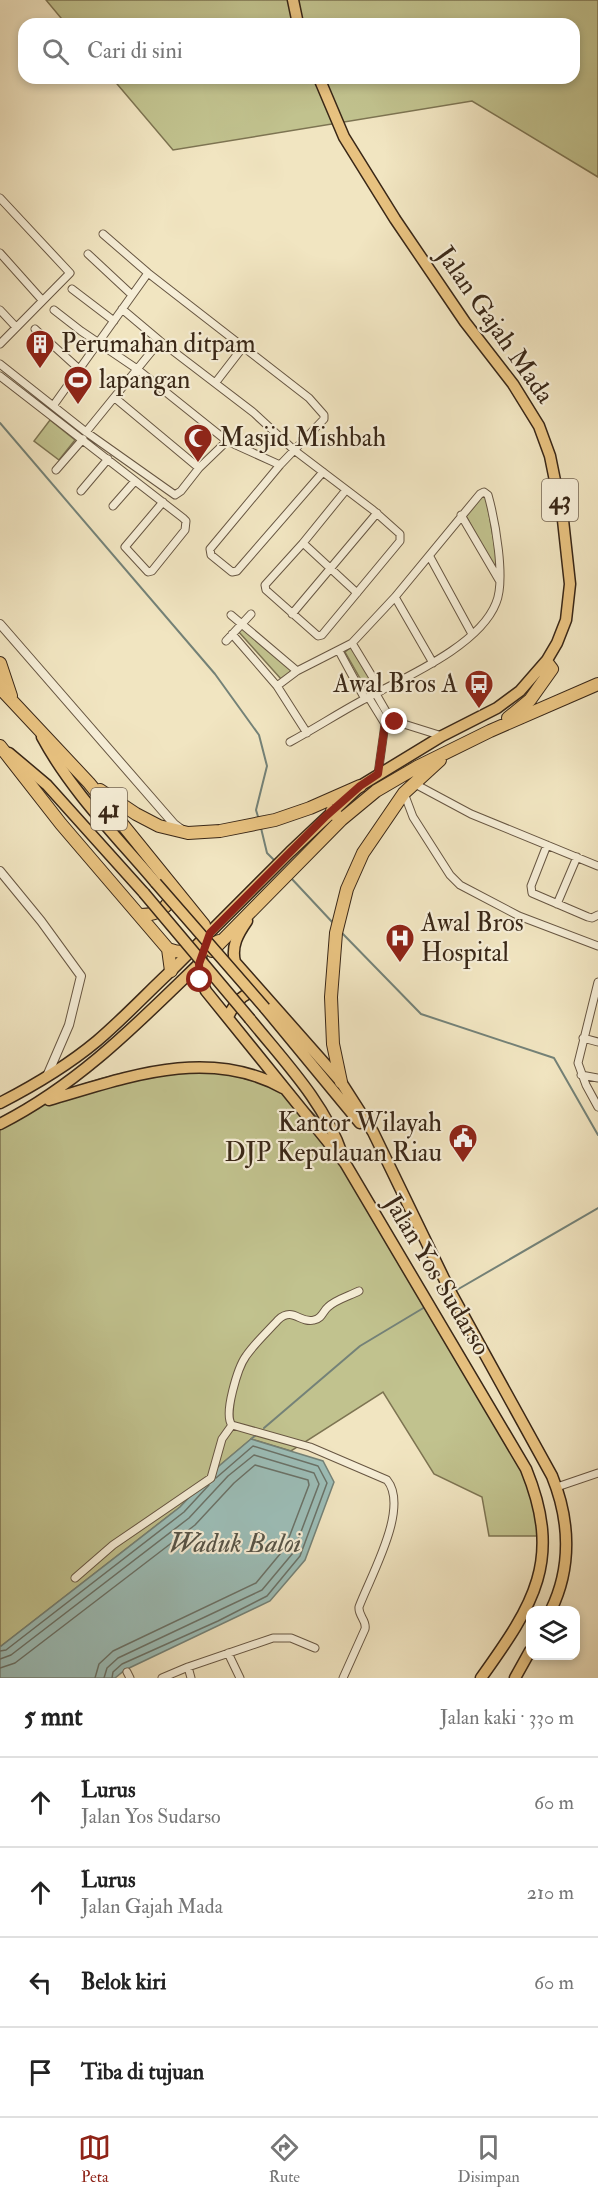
<!DOCTYPE html>
<html lang="id">
<head>
<meta charset="utf-8">
<style>
  body { margin:0; font-family:"IM FELL Double Pica",serif; background:#f6f6f6; color:#222 }
  .controls { position:absolute; right:18px; bottom:18px; display:grid; overflow:hidden; border-radius:12px; box-shadow:0 3px 9px #0003 }
  .controls button { width:54px; height:54px; display:grid; place-items:center; padding:0; border:0; border-bottom:2px solid #e0e0e0; background:#fff; color:#222; font:30px sans-serif }
  .stop { position:absolute; width:18px; height:18px; margin:-14px; border:4px solid #8f2418; border-radius:50%; background:#fff }
  .stop.end { background:#8f2418; border-color:#fff; box-shadow:0 2px 6px #0008 }
  .list { margin:0; padding:0; list-style:none }
  h2 { display:flex; justify-content:space-between; align-items:center; height:78px; margin:0; padding:0 24px; font-size:26px }
  h2 small { font-size:20px; font-weight:400; color:#767676 }
  .list li { display:grid; grid-template-columns:39px 1fr auto; gap:18px; align-items:center; box-sizing:border-box; height:90px; padding:0 24px; border-top:2px solid #e0e0e0 }
  .list b { display:block; font-size:22px; white-space:nowrap }
  .list p { margin:0; font-size:20px; white-space:nowrap; color:#767676 }
  .list em { font-size:20px; font-style:normal; color:#767676 }
  .icon { flex:none; width:33px; height:33px; fill:none; stroke:currentColor; stroke-width:2; stroke-linecap:round; stroke-linejoin:round }
  .map { position:relative; flex:none; width:598px; height:1678px; overflow:hidden }
  .search { position:absolute; background:#fff; box-shadow:0 3px 9px #0003; left:18px; right:18px; top:18px; height:66px; display:flex; align-items:center; gap:15px; box-sizing:border-box; padding:0 21px; border-radius:18px; color:#767676; font-size:22px }
  .sheet { height:438px; background:#fff }
  nav { display:flex; justify-content:space-around; align-items:center; box-sizing:border-box; height:84px; border-top:2px solid #e0e0e0; background:#fff; font-size:16px; color:#767676 }
  nav a { display:grid; justify-items:center; gap:3px }
  nav .on { color:#8f2418 }
  .map>svg:first-child { display:block }
  .green { fill:#c1c28e; stroke:#7d7452; stroke-width:1.5 }
  .water { fill:#9cbeb8; stroke:#748278; stroke-width:1.5 }
  .lines { fill:none; stroke-linecap:round; stroke-linejoin:round }
  .shore { stroke:#6a7268; stroke-width:1.5 }
  .stream { stroke:#748278; stroke-width:2 }
  .minor-casing { stroke:#675642; stroke-width:9 }
  .tertiary-casing { stroke:#675642; stroke-width:10 }
  .primary-casing { stroke:#392717; stroke-width:13 }
  .trunk-casing { stroke:#392717; stroke-width:14 }
  .minor { stroke:#f6eed7; stroke-width:7 }
  .tertiary { stroke:#f6eed7; stroke-width:8 }
  .primary { stroke:#e8c280; stroke-width:10 }
  .trunk { stroke:#e8c280; stroke-width:12 }
  .primary-bridge-casing { stroke:#392717; stroke-width:13; stroke-linecap:butt }
  .primary-bridge { stroke:#e8c280; stroke-width:10 }
  .route { stroke:#8f2418; stroke-width:8 }
  .labels { text-anchor:middle; dominant-baseline:central; stroke-width:4.5; stroke-linejoin:round; paint-order:stroke }
  .shield { fill:#f6eed7; stroke:#726351; stroke-width:1.5 }
  .shield-label { font-size:24px; font-weight:bold; fill:#392717 }
  .street-label { font-size:26px; fill:#392717; stroke:#f6eed7 }
  .poi-label { font-size:26px; fill:#392717; stroke:#f6eed7; text-anchor:start }
  .water-label { font-size:27px; font-style:italic; fill:#575447; stroke:#f6eed7 }
</style>
</head>
<body>
<div class="map">
<svg width="598" height="1678" viewBox="0 0 598 1678">
  <rect width="100%" height="100%" fill="#f1e5c1"/>
  <filter id="stains"><feTurbulence type="fractalNoise" baseFrequency=".00333" numOctaves="4"/><feColorMatrix values="0 0 0 0 .2 0 0 0 0 .09 0 0 0 0 .02 0 0 0 .5 -.17"/></filter>
  <radialGradient id="worn" r=".72"><stop offset=".6" stop-color="#630" stop-opacity="0"/><stop offset="1" stop-color="#630" stop-opacity=".3"/></radialGradient>
  <path class="green" d="M46,0H598V177L472,101L173,150L112,78H574V24H66Z
    M50,420L75,440L59,460L34,441Z
    M483,494L486,497L497,559L495,568L466,516Z
    M244,626L294,669L281,679L238,631Z
    M355,644L382,687L369,694L345,652Z
    M159,1068L216,1071L254,1081L297,1098L323,1123L526,1470L543,1536H489L482,1497L434,1474L383,1392L291,1451L251,1439L219,1466L180,1507L0,1647V1121C55,1095 97,1073 159,1068Z"/>
  <path class="water" d="M251,1439L323,1461L334,1482L305,1560L270,1601L125,1670L115,1678H0V1647L180,1507L219,1466Z"/>
  <g class="lines">
    <path class="shore" d="M0,1651L6,1650L184,1512L209,1485
      M0,1659L11,1655L189,1518L228,1476L254,1455L314,1473L319,1484L293,1553L262,1590L118,1658L107,1668L104,1678
      M0,1668L15,1663L195,1525L234,1483L255,1465L308,1480L309,1485L285,1548L256,1583L113,1651L99,1664L95,1678
      M112,1678L113,1672L122,1664L218,1621L267,1596L300,1556L327,1483L318,1466L253,1446L216,1478"/>
    <path class="stream" d="M0,423L215,674L259,735L267,766L256,810L259,820
      M261,828L267,853L275,861
      M291,878L334,924
      M342,933L421,1014L554,1058L598,1135
      M455,1291L598,1208
      M264,1428L360,1346L425,1307
      M251,1439L256,1435"/>
    <g class="minor-casing">
      <path id="minor" d="M0,198L70,273L0,344
        M103,234L148,273L309,398L324,415V419L280,465L210,549L211,555L232,572L237,571L323,472
        M0,253L42,300
        M88,254L132,295
        M72,289L114,321
        M122,309L160,341L254,413L294,450L373,510L400,534V541L322,635L318,636L266,590L265,585L303,543L346,490
        M0,310L16,327
        M54,310L81,331L137,369L227,441L280,465
        M35,329L79,369
        M0,364L86,432L175,495L181,491L199,468L227,441
        M0,376L183,518L186,521L185,530L152,571L148,572L125,547L163,502
        M216,382L243,347
        M115,398L199,468
        M53,406L148,273
        M86,432L160,341
        M56,470L83,439
        M81,491L108,459
        M113,506L135,481
        M461,515L499,580
        M303,543L357,593
        M430,557L472,634
        M395,597L433,663
        M292,614L377,513
        M231,615L297,671
        M232,634L277,686L307,733
        M226,641L251,614
        M352,643L381,691
        M339,651L365,699
        M277,686L297,671L352,643L395,597L480,494L484,492L488,495C495,520 506,580 496,603C479,647 401,679 361,701C337,714 314,729 290,742
        M376,694L391,720L442,736
        M369,698L385,724L378,774
        M415,784L471,814L598,866
        M404,793L413,817L450,875L460,885L519,916L598,946
        M547,845L531,886L532,893L588,917L592,918L598,915
        M557,904L577,857
        M598,982L578,1063L586,1085L598,1107
        M583,1038L598,1042
        M581,1075L598,1078
        M557,1487L598,1473
        M75,1578L113,1545L211,1478L222,1439L232,1425
        M228,1653L240,1678
        M188,1667L191,1678
        M127,1672L130,1678
        M162,1678L188,1667L273,1638H291L315,1648
        M343,1678L365,1629C367,1620 358,1616 359,1607C370,1577 410,1508 387,1480L310,1447L232,1425C223,1415 238,1367 246,1356C255,1343 267,1332 278,1320C293,1306 300,1324 314,1320C322,1319 323,1311 328,1307C335,1300 349,1296 359,1291"/>
    </g>
    <g class="tertiary-casing">
      <path id="tertiary" d="M0,624L174,824L182,830
        M0,871L41,921L81,976L69,1025L47,1076"/>
    </g>
    <g class="primary-casing">
      <path id="primary" d="M293,0L298,24
        M42,737C71,791 117,837 156,883
        M9,753L47,785L144,893
        M247,921C238,934 231,946 235,962L341,1082L373,1132L450,1291L552,1476C570,1520 572,1567 551,1610
        M202,953C197,968 199,977 206,991L345,1163L526,1469C563,1560 534,1604 481,1678
        M171,971L290,852L360,786L442,736L497,708L520,691L547,660L557,643L566,620L570,584L563,520L550,456L539,426L513,384L465,322L395,219L344,137L319,78
        M265,1008L360,1123
        M228,1017C234,1004 242,993 257,991
        M250,1019C283,1060 325,1103 342,1154
        M49,1100C125,1078 207,1046 283,1088
        M0,1103C35,1085 67,1066 97,1041C124,1018 148,992 174,968
        M0,1124C79,1084 139,1022 202,961
        M515,1678L530,1651"/>
    </g>
    <g class="trunk-casing">
      <path id="trunk" d="M0,663L11,696
        M0,688L89,783L204,925L203,938
        M508,718L530,700L552,669L549,665L541,670
        M0,746L61,824L168,949L171,971
        M100,790L136,814L159,826L188,833L220,831L275,820L310,808L360,786
        M332,811L341,820
        M141,915C157,915 171,908 172,890
        M168,949C186,956 203,950 219,941
        M212,951L341,820L376,791L417,767L490,731L598,684
        M341,1082L333,1044L331,997L336,933L347,889L363,853L404,793L440,760"/>
    </g>
    <use href="#minor" class="minor"/>
    <use href="#tertiary" class="tertiary"/>
    <use href="#primary" class="primary"/>
    <use href="#trunk" class="trunk"/>
    <g class="primary-bridge-casing">
      <path id="primary-bridge" d="M156,883L265,1008
        M144,893L250,1019"/>
    </g>
    <use href="#primary-bridge" class="primary-bridge"/>
  </g>
  <g class="lines">
    <path class="route" d="M200,980L199,964L210,933L326,816L360,786L378,774L385,724L391,720L395,722"/>
  </g>
  <defs>
    <g id="building-pin" transform="scale(1.5)"><path d="M0 17L-7.5 6A9.5 9.5 0 1 1 7.5 6Z" fill="#8f2418" stroke="#f6eed7"/><path d="M-4-6H4V6H1V3H-1V6H-4ZM-2.5-4.3h1.7v1.8h-1.7ZM.8-4.3h1.7v1.8H.8ZM-2.5-1h1.7V.8h-1.7ZM.8-1h1.7V.8H.8Z" fill="#fff"/></g>
    <g id="stadium-pin" transform="scale(1.5)"><path d="M0 17L-7.5 6A9.5 9.5 0 1 1 7.5 6Z" fill="#8f2418" stroke="#f6eed7"/><path d="M0-5a6.5 5 0 1 0 0 10a6.5 5 0 1 0 0-10ZM-3.5-1.8h7v3.6h-7Z" fill="#fff"/></g>
    <g id="mosque-pin" transform="scale(1.5)"><path d="M0 17L-7.5 6A9.5 9.5 0 1 1 7.5 6Z" fill="#8f2418" stroke="#f6eed7"/><path d="M3.5-4.9A6 6 0 1 0 3.5 4.9A5 5 0 1 1 3.5-4.9Z" fill="#fff"/></g>
    <g id="bus-pin" transform="scale(1.5)"><path d="M0 17L-7.5 6A9.5 9.5 0 1 1 7.5 6Z" fill="#8f2418" stroke="#f6eed7"/><path d="M-5-6H5V4H4V6H2V4H-2V6H-4V4H-5ZM-3.5-4V0h7V-4ZM-3.5 1.2v1.5H-2V1.2ZM2 1.2v1.5H3.5V1.2Z" fill="#fff"/></g>
    <g id="hospital-pin" transform="scale(1.5)"><path d="M0 17L-7.5 6A9.5 9.5 0 1 1 7.5 6Z" fill="#8f2418" stroke="#f6eed7"/><path d="M-5-5h3v3.5h4V-5h3V5h-3V1.5h-4V5h-3Z" fill="#fff"/></g>
    <g id="civic-pin" transform="scale(1.5)"><path d="M0 17L-7.5 6A9.5 9.5 0 1 1 7.5 6Z" fill="#8f2418" stroke="#f6eed7"/><path d="M-.6-6.5H3V-4.5H.6V-3L4-1V1h2V6H-6V1h2V-1L-.6-3ZM-1.2 2.5V6h2.4V2.5Z" fill="#fff"/></g>
  </defs>
  <g fill-rule="evenodd">
    <use href="#building-pin" x="40" y="344"/>
    <use href="#stadium-pin" x="78" y="380"/>
    <use href="#mosque-pin" x="198" y="438"/>
    <use href="#bus-pin" x="479" y="684"/>
    <use href="#hospital-pin" x="400" y="938"/>
    <use href="#civic-pin" x="463" y="1138"/>
  </g>
  <g class="labels">
    <g class="shield">
      <rect x="542" y="479" width="36" height="42" rx="4.5"/>
      <rect x="91" y="788" width="36" height="42" rx="4.5"/>
    </g>
    <g class="shield-label">
      <text x="560" y="500">43</text>
      <text x="109" y="809">41</text>
    </g>
    <g class="street-label">
      <text transform="translate(495 325) rotate(55)">Jalan Gajah Mada</text>
      <text transform="translate(437 1275) rotate(59)">Jalan Yos Sudarso</text>
    </g>
    <g class="poi-label">
      <text x="61" y="344">Perumahan ditpam</text>
      <text x="99" y="380">lapangan</text>
      <text x="219" y="438">Masjid Mishbah</text>
      <text x="458" y="684" text-anchor="end">Awal Bros A</text>
      <text x="421" y="923">Awal Bros<tspan x="421" dy="30">Hospital</tspan></text>
      <text x="442" y="1123" text-anchor="end">Kantor Wilayah<tspan x="442" dy="30">DJP Kepulauan Riau</tspan></text>
    </g>
    <g class="water-label">
      <text x="235" y="1543">Waduk Baloi</text>
    </g>
  </g>
  <rect width="100%" height="100%" filter="url(#stains)"/>
  <rect width="100%" height="100%" fill="url(#worn)"/>
</svg>
<div class="controls">
<button><svg class="icon" aria-label="layers" viewBox="0 0 24 24"><path d="M12 4l9 5-9 5-9-5zM3 14l9 5 9-5"/></svg></button>
</div>
<div class="stop" style="left:200px;top:980px"></div>
<div class="stop end" style="left:395px;top:722px"></div>
<div class="search"><svg class="icon" aria-label="search" viewBox="0 0 24 24"><circle cx="10" cy="10" r="6"/><path d="M15 15l6 6"/></svg>Cari di sini</div>
</div>
<section class="sheet">
<h2>5 mnt<small>Jalan kaki · 330 m</small></h2>
<ul class="list">
<li><svg class="icon" aria-label="ahead" viewBox="0 0 24 24"><path d="M12 20V5M6 11l6-6 6 6"/></svg><div><b>Lurus</b><p>Jalan Yos Sudarso</p></div><em>60 m</em></li>
<li><svg class="icon" aria-label="ahead" viewBox="0 0 24 24"><path d="M12 20V5M6 11l6-6 6 6"/></svg><div><b>Lurus</b><p>Jalan Gajah Mada</p></div><em>210 m</em></li>
<li><svg class="icon" aria-label="left" viewBox="0 0 24 24"><path d="M17 20v-9H6M10 6l-5 5 5 5"/></svg><div><b>Belok kiri</b></div><em>60 m</em></li>
<li><svg class="icon" aria-label="arrive" viewBox="0 0 24 24"><path d="M6 21V4h12l-3 4 3 4H6"/></svg><div><b>Tiba di tujuan</b></div></li>
</ul>
</section>
<nav>
<a class="on"><svg class="icon" aria-label="map" viewBox="0 0 24 24"><path d="M3 6l6-2 6 2 6-2v14l-6 2-6-2-6 2zM9 4v14M15 6v14"/></svg>Peta</a>
<a><svg class="icon" aria-label="directions" viewBox="0 0 24 24"><path d="M12 3l9 9-9 9-9-9zM9 14v-3h6M13 9l2 2-2 2"/></svg>Rute</a>
<a><svg class="icon" aria-label="saved" viewBox="0 0 24 24"><path d="M7 4h10v16l-5-4-5 4z"/></svg>Disimpan</a>
</nav>
</body>
</html>
